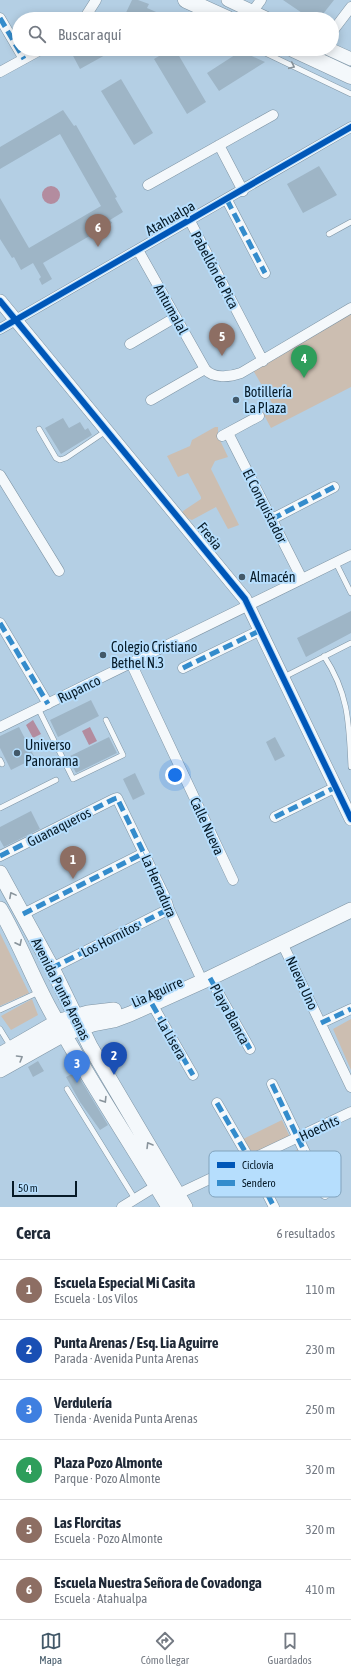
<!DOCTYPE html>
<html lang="es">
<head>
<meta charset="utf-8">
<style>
  body { margin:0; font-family:"Asap Condensed",sans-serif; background:#f6f6f7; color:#1f2937 }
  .scale { position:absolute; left:12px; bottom:10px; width:65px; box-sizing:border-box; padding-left:4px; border:2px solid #061a27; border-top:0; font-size:11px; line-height:14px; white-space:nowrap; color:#061a27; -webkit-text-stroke:3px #b6defd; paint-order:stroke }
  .you { position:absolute; left:175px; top:775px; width:14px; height:14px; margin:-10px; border:3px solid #fff; border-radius:50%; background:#1a73e8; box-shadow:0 0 0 6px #1a73e833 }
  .badge { display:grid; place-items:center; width:26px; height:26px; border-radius:50%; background:#435969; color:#fff; font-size:13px; font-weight:700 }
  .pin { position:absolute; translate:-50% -33px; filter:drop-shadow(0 1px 2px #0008) }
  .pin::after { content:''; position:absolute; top:21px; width:14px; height:12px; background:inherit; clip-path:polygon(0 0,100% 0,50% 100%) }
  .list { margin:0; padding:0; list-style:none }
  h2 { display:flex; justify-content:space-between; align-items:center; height:52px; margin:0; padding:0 16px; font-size:17px }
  h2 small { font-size:13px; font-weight:400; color:#747a83 }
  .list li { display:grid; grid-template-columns:26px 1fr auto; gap:12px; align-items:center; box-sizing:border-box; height:60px; padding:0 16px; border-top:1px solid #e0e1e3 }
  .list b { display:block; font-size:15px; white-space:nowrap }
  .list p { margin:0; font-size:13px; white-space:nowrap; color:#747a83 }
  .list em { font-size:13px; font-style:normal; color:#747a83 }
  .icon { flex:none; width:22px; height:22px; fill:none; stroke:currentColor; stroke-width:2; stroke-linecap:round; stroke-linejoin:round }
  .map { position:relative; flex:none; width:351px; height:1207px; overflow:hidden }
  .search { position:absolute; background:#fff; box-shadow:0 2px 10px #0003; left:12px; right:12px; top:12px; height:44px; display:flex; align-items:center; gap:10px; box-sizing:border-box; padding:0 14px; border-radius:22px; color:#747a83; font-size:15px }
  .sheet { height:412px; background:#fff }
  nav { display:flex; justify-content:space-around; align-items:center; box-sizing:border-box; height:56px; border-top:1px solid #e0e1e3; background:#fff; font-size:11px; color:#747a83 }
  nav a { display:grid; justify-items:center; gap:2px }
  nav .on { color:#435969 }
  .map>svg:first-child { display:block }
  .green { fill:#ccbeb1 }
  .water { fill:#b38c9f }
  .building { fill:#9eb5c6 }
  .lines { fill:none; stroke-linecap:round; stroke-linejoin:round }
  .service-casing { stroke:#7e94a4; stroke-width:6 }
  .minor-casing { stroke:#7e94a4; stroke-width:11 }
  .tertiary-casing { stroke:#7e94a4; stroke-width:14 }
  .secondary-casing { stroke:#7e94a4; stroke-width:16 }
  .primary-casing { stroke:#7e94a4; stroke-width:17 }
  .service { stroke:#f4f8fb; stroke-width:5 }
  .minor { stroke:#f4f8fb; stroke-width:10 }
  .tertiary { stroke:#f4f8fb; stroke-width:13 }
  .secondary { stroke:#f4f8fb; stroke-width:15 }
  .primary { stroke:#f4f8fb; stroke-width:16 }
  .quiet { stroke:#348ccc; stroke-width:5; stroke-dasharray:10 5; stroke-linecap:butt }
  .cycleway-casing { stroke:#b6defd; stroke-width:8 }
  .cycleway { stroke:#0057b8; stroke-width:6 }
  .oneway { stroke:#89949c }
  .poi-dot { fill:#435969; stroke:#b6defd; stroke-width:1.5 }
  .labels { text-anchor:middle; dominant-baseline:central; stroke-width:4; stroke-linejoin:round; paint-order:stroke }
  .street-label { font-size:14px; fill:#061a27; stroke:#b6defd }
  .poi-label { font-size:14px; fill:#061a27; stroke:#b6defd; text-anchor:start }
  .key { fill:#b6defd; stroke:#81a3bd; stroke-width:1 }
  .key-label { font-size:11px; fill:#061a27 }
</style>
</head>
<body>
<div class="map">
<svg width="351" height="1207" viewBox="0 0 351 1207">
  <rect width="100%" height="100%" fill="#b4cfe4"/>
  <path class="green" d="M351,313V387L271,428L263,413L272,403L253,370Z
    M215,427H218V436L228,457L215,461L211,469L239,525L228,529L216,507L192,520L187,518L182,514L183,511L201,499V497L188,473L178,477L167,456L190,446L192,440Z
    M0,933L29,993L0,1006Z
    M32,999L38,1015L11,1030L1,1016Z
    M351,1019V1070L333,1029Z
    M282,1120L290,1137L250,1157L241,1140Z
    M301,1148L314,1177L273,1196L259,1168Z"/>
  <path class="water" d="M42 195a9 9 0 1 1 18 0a9 9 0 1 1-18 0Z
    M33,720L41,734L33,738L26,725Z
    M90,727L97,741L89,745L82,731Z"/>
  <path class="building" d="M132,0H138L149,4L147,8L172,19H152L144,15L142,19H123Z
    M283,0H334L319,19H311Z
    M77,49H116L80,69L71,52Z
    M171,49H175L206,102L187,114L154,59Z
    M241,51L265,62L219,91L207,73Z
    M121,79L153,133L134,145L101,91Z
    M63,110L74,126L76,125L117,197L115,198L123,212L110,220L112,223L43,263L52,279L42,285L39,279L41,277L33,263L21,270L14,257L12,258L0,239V198L29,248L101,206L60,134L0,169V147Z
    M319,166L337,195L303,213L287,184Z
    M63,418L69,428L80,422L85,430L88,428L92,435L61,454L45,428Z
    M351,611V633L306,657L297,638Z
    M91,700L99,716L58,737L50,720Z
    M19,727L35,758L11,770L0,748V736Z
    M109,737L117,753L76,773L68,757Z
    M275,737L285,756L275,761L266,742Z
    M135,773L145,794L133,800L123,779Z
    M31,811L40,829L4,847L0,840V827Z
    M38,1061L44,1071L33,1077L28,1067Z
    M76,1072L108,1125L100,1130L80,1102L66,1077Z"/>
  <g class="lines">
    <g class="service-casing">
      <path id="service" d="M257,49L351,94
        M329,234L351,222
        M39,429L56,458L60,460L66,458L106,431
        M336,563L351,593
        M324,656C349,694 349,724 351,767
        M284,677L351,643
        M38,708L73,779L123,755L106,720
        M0,760L2,764
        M0,808L56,780
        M0,1010L39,992
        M0,1029L11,1047
        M67,1089L135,1199"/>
    </g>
    <g class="minor-casing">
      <path id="minor" d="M253,11L261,0
        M0,18L24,59
        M84,19L96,0
        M332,32L351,7
        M0,72L42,49
        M219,145L243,191
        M148,185L273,115
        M227,200L265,273
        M190,221L263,361
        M138,250L205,369C213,379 230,377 241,373L351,308
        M0,329L351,127
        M130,344L176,317
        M151,400L205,369
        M228,433L302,579
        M222,436L259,416
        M0,475L59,571
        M272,519L334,487
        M0,623L48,704
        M131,663L233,880
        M183,668L261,630
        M0,727L351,555
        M275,817L336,787
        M0,856L114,799L117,798L166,899L169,909L199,974
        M23,914L144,853
        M282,943L351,1087
        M52,968L169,909
        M210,978L250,1049
        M152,1004L193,1075
        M321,1023L351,1009
        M272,1084L325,1194
        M217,1103L250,1160L274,1207
        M178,1194L351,1112
        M122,1207L161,1183"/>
    </g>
    <g class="tertiary-casing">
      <path id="tertiary" d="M228,0L268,19
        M329,49L351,59
        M0,301L245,599L351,819"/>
    </g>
    <g class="secondary-casing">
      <path id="secondary" d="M0,873L52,968L90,1046L185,1207
        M0,909C20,943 33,980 53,1015C89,1080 131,1143 169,1207
        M0,1055L57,1022L88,1013L114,1010
        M0,1070L64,1034L93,1024L114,1020L130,1014L210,978L351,910"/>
    </g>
    <g class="primary-casing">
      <path id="primary" d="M186,0L228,19
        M293,49L351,76"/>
    </g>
    <use href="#service" class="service"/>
    <use href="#minor" class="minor"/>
    <use href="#tertiary" class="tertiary"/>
    <use href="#secondary" class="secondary"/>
    <use href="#primary" class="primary"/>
    <path class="quiet" d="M0,18L24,59
      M227,200L265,273
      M272,519L334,487
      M0,623L48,704
      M183,668L261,630
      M275,817L336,787
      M0,856L114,799L117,798L166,899L169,909L52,968
      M23,914L144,853
      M210,978L250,1049
      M152,1004L193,1075
      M321,1023L351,1009
      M272,1084L325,1194
      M217,1103L250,1160L274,1207"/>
    <g class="cycleway-casing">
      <path id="cycleway" d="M0,301L245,599L351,819
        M0,329L351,127"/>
    </g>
    <use href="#cycleway" class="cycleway"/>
  </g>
  <defs><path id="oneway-chevron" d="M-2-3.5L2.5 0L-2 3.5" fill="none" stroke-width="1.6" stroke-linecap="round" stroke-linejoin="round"/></defs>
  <g class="oneway">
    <use href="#oneway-chevron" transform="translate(292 66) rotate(25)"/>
    <use href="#oneway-chevron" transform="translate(12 895) rotate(-118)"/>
    <use href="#oneway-chevron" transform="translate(19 943) rotate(64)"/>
    <use href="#oneway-chevron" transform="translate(20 1058) rotate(-31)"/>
    <use href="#oneway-chevron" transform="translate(104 1100) rotate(58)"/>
    <use href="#oneway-chevron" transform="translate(149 1145) rotate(-121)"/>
  </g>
  <g class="poi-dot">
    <circle cx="236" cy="400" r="4"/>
    <circle cx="242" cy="577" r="4"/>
    <circle cx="103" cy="655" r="4"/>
    <circle cx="17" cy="753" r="4"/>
  </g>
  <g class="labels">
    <g class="street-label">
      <text transform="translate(170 218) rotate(-30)">Atahualpa</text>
      <text transform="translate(215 270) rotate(62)">Pabellón de Pica</text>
      <text transform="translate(171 309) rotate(61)">Antumalal</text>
      <text transform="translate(265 506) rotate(63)">El Conquistador</text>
      <text transform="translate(210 536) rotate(51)">Fresia</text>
      <text transform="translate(79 689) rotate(-26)">Rupanco</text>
      <text transform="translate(207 826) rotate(65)">Calle Nueva</text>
      <text transform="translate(59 827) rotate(-27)">Guanaqueros</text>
      <text transform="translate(159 886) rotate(66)">La Herradura</text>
      <text transform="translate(110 939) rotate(-27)">Los Hornitos</text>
      <text transform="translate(302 983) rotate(65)">Nueva Uno</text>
      <text transform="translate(61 989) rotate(63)">Avenida Punta Arenas</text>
      <text transform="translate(157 992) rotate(-24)">Lia Aguirre</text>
      <text transform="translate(230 1014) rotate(61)">Playa Blanca</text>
      <text transform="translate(172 1039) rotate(60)">La Lisera</text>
      <text transform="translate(319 1128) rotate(-25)">Hoechts</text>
    </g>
    <g class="poi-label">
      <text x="244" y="392">Botillería<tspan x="244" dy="16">La Plaza</tspan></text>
      <text x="250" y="577">Almacén</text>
      <text x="111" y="647">Colegio Cristiano<tspan x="111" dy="16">Bethel N.3</tspan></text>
      <text x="25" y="745">Universo<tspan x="25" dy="16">Panorama</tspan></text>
    </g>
  </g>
  <rect x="209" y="1151" width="132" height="46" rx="6" class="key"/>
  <rect x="217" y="1162" width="18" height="6" fill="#0057b8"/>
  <rect x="217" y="1180" width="18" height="6" fill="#348ccc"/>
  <g class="key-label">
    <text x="242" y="1169">Ciclovía</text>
    <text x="242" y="1187">Sendero</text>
  </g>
</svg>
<div class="scale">50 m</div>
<div class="you"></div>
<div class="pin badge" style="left:73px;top:879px;background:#8d6e63">1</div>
<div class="pin badge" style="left:114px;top:1075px;background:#1a4fb4">2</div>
<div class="pin badge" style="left:77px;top:1083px;background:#3f7fe0">3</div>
<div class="pin badge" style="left:304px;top:378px;background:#2e9e5b">4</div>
<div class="pin badge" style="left:222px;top:356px;background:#8d6e63">5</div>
<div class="pin badge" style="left:98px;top:247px;background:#8d6e63">6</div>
<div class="search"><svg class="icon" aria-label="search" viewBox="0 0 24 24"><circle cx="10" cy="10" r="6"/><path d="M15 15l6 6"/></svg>Buscar aquí</div>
</div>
<section class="sheet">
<h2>Cerca<small>6 resultados</small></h2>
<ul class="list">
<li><span class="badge" style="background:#8d6e63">1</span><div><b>Escuela Especial Mi Casita</b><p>Escuela · Los Vilos</p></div><em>110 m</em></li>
<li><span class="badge" style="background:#1a4fb4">2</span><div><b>Punta Arenas / Esq. Lia Aguirre</b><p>Parada · Avenida Punta Arenas</p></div><em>230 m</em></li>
<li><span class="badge" style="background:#3f7fe0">3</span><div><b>Verdulería</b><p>Tienda · Avenida Punta Arenas</p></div><em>250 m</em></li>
<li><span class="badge" style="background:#2e9e5b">4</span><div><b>Plaza Pozo Almonte</b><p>Parque · Pozo Almonte</p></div><em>320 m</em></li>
<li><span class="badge" style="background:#8d6e63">5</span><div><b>Las Florcitas</b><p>Escuela · Pozo Almonte</p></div><em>320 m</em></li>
<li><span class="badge" style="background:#8d6e63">6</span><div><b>Escuela Nuestra Señora de Covadonga</b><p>Escuela · Atahualpa</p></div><em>410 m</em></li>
</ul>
</section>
<nav>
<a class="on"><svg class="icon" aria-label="map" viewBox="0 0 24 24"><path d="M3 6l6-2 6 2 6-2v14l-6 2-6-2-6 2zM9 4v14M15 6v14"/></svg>Mapa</a>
<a><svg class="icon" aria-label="directions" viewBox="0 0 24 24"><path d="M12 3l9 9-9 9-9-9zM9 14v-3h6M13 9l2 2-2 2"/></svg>Cómo llegar</a>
<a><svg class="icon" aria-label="saved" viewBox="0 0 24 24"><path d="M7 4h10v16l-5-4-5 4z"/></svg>Guardados</a>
</nav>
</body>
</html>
